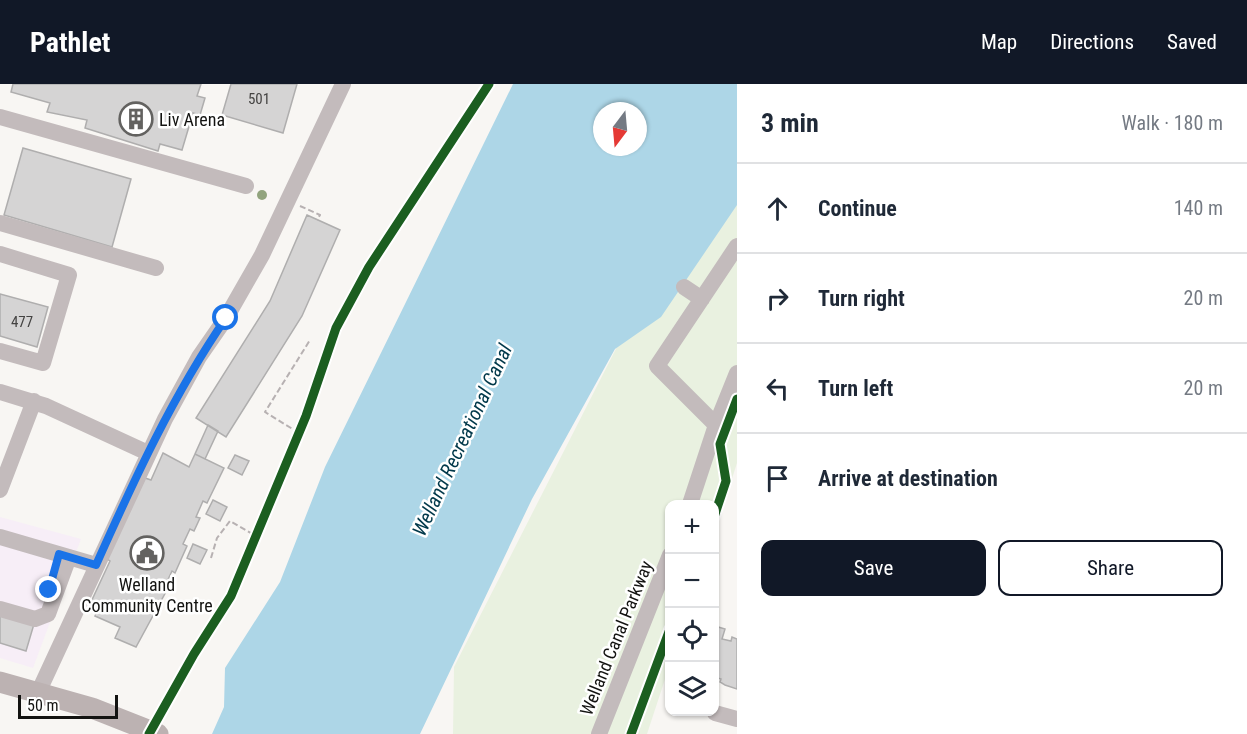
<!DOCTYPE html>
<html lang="en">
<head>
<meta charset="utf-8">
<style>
  body { margin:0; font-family:"Roboto Condensed",sans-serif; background:#f2f2f3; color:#1f2937 }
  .controls { position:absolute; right:18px; bottom:18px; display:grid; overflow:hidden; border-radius:12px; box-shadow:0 2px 4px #0004 }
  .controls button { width:54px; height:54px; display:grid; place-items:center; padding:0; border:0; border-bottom:2px solid #e0e1e3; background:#fff; color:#1f2937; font:30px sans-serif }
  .compass { position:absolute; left:593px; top:18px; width:54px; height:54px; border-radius:50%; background:#fff; box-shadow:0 2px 4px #0004; rotate:196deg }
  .scale { position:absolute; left:18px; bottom:15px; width:100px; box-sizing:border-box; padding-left:6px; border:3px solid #131311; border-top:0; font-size:16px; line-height:21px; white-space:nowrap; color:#131311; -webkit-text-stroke:4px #fff; paint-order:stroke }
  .stop { position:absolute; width:18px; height:18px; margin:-14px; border:4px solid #1a73e8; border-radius:50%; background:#fff }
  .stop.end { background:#1a73e8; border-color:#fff; box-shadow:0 2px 6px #0008 }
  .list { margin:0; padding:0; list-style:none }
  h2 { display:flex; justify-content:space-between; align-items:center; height:78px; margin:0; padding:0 24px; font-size:26px }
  h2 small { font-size:20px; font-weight:400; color:#747a83 }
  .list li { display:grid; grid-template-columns:39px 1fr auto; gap:18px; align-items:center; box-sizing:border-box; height:90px; padding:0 24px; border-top:2px solid #e0e1e3 }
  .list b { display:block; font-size:22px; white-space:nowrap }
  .list em { font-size:20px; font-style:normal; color:#747a83 }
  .actions { display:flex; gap:12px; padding:18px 24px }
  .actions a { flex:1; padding:14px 0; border:2px solid #111827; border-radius:12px; text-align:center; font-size:21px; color:#111827 }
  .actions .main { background:#111827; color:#fff }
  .icon { flex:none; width:33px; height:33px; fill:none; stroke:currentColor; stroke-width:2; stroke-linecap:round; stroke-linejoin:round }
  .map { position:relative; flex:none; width:737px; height:650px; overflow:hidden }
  header { display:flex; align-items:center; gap:36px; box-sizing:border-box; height:84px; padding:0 30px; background:#111827; color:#fff }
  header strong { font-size:28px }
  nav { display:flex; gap:33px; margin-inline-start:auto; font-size:21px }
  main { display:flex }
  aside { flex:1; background:#fff }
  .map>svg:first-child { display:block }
  .commercial { fill:#f7eef7 }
  .green { fill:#e9f1e0 }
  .water { fill:#add6e7; fill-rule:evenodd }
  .building { fill:#d5d4d4; stroke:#afaeae; stroke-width:1.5 }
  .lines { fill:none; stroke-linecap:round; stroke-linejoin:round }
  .path { stroke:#b7b1b2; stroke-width:2; stroke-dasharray:6 3; stroke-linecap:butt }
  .minor { stroke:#c3bbbc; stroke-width:16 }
  .major { stroke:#bcb2b2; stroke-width:21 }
  .cycleway-casing { stroke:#fff; stroke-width:13 }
  .cycleway { stroke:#1b5e20; stroke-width:9 }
  .tree { fill:#92a47e }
  .route { stroke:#1a73e8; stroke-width:8 }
  .labels { text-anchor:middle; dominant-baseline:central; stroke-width:5; stroke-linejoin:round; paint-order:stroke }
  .number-label { font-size:15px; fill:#444342 }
  .poi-label { font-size:18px; fill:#131311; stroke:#fff; text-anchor:start }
  .street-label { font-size:18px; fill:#131311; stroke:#fff }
  .water-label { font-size:20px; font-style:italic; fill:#00384a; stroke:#fff }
</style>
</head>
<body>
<header>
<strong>Pathlet</strong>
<nav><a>Map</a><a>Directions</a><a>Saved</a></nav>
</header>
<main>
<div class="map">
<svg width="737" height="650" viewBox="0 0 737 650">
  <rect width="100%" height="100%" fill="#f8f6f3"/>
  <path class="commercial" d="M0,433L81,455L33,584L0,574Z"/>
  <path class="green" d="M737,27V379L715,447L714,420H670L669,583L647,650H453L454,583Z"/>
  <path class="water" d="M513,0H737V121L661,233L615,265L532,415L420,650H212L224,623L225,584L280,498L325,383ZM602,27H638V63H602Z"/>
  <path class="building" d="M13,0H201L197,12L205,14L200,31L193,29L182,66L160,60L158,67L85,44L87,36L47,28L50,19L11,8Z
    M231,0H297L283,49L222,31Z
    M23,64L131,95L112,163L4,131Z
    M307,131L340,146L302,232L226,353L196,334L270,217Z
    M0,210L48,223L37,263L0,252Z
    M208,341L218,347L205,375L195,370Z
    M163,369L189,383L195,370L224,384L207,419L203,417L196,433L200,434L194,447L190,445L183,460L187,462L175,489L172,487L165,502L168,504L136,563L115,554L120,543L95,532L99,522L91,518L110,477L107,475L145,394L151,396Z
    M235,371L249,377L242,391L228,384Z
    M213,416L227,423L220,437L206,430Z
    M193,460L207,466L200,480L187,474Z
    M0,530L34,540L26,567L0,559Z
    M714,540L715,542L725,545L722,555L731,557L732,553L737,555V605L725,601L720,598L721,595L714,593Z"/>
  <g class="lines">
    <path class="path" d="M300,122L320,131L317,136
      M299,349L265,328L310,256
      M211,474L217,454L230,437L256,452"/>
    <path class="minor" d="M0,33L246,102
      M0,139L156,184
      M0,170L69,191L43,279L0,267
      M684,203L702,215
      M0,308L46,322L148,369
      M716,341L657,282L737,162
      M0,406L34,317
      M690,420L716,341L737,289
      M0,453L96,481
      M0,525L35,535L48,530L69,473
      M38,609L165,335L199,273L226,234L262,171L343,0
      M715,629L737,635
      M599,650L670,471"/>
    <path class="major" d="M0,598L92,624L158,650"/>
    <g class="cycleway-casing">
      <path id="cycleway" d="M714,433L726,397L720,360L737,315
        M149,650L194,570L231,512L306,332L336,244L369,183L489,0
        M631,650L670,545"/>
    </g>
    <use href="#cycleway" class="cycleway"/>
  </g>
  <circle class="tree" cx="262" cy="111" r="5"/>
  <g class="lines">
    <path class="route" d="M49,506L59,470L96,481C134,396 173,311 226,234"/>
  </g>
  <defs>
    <g id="building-ring" transform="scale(1.725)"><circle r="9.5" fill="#fff" stroke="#636260" stroke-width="1.5"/><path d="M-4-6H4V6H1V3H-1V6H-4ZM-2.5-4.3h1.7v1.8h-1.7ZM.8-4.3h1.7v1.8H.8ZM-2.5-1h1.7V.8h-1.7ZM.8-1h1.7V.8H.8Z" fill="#636260"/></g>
    <g id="civic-ring" transform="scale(1.725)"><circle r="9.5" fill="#fff" stroke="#636260" stroke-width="1.5"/><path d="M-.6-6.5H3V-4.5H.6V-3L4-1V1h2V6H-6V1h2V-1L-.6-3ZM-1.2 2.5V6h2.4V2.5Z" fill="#636260"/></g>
  </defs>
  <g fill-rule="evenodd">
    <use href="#building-ring" x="136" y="35"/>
    <use href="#civic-ring" x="147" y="469"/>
  </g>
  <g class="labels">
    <g class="number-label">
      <text x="259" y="15">501</text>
      <text x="22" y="238">477</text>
    </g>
    <g class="poi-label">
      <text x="159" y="35">Liv Arena</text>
      <text x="147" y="500" text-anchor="middle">Welland<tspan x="147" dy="21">Community Centre</tspan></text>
    </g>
    <g class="street-label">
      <text transform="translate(616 554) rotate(-68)">Welland Canal Parkway</text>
    </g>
    <g class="water-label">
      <text transform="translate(462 356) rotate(-65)">Welland Recreational Canal</text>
    </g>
  </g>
</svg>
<div class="controls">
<button>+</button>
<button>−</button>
<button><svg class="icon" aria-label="locate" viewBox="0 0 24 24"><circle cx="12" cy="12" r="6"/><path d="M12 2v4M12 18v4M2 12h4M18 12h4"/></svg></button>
<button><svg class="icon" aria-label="layers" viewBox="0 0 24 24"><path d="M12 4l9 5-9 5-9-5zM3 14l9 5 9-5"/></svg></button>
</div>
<svg class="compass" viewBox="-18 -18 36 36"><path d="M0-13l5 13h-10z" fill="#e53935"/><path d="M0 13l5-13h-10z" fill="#747a83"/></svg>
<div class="scale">50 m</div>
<div class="stop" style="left:226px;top:234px"></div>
<div class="stop end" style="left:49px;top:506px"></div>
</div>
<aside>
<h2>3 min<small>Walk · 180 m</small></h2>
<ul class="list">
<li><svg class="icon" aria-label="ahead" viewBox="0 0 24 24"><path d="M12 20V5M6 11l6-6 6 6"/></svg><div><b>Continue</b></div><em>140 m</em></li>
<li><svg class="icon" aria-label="right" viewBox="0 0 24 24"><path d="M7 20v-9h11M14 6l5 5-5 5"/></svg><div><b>Turn right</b></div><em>20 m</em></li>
<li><svg class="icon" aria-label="left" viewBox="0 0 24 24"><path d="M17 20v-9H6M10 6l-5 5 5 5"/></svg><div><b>Turn left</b></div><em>20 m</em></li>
<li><svg class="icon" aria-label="arrive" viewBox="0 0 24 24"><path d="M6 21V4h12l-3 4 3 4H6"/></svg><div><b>Arrive at destination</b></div></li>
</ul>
<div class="actions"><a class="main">Save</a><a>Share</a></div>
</aside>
</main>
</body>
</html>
